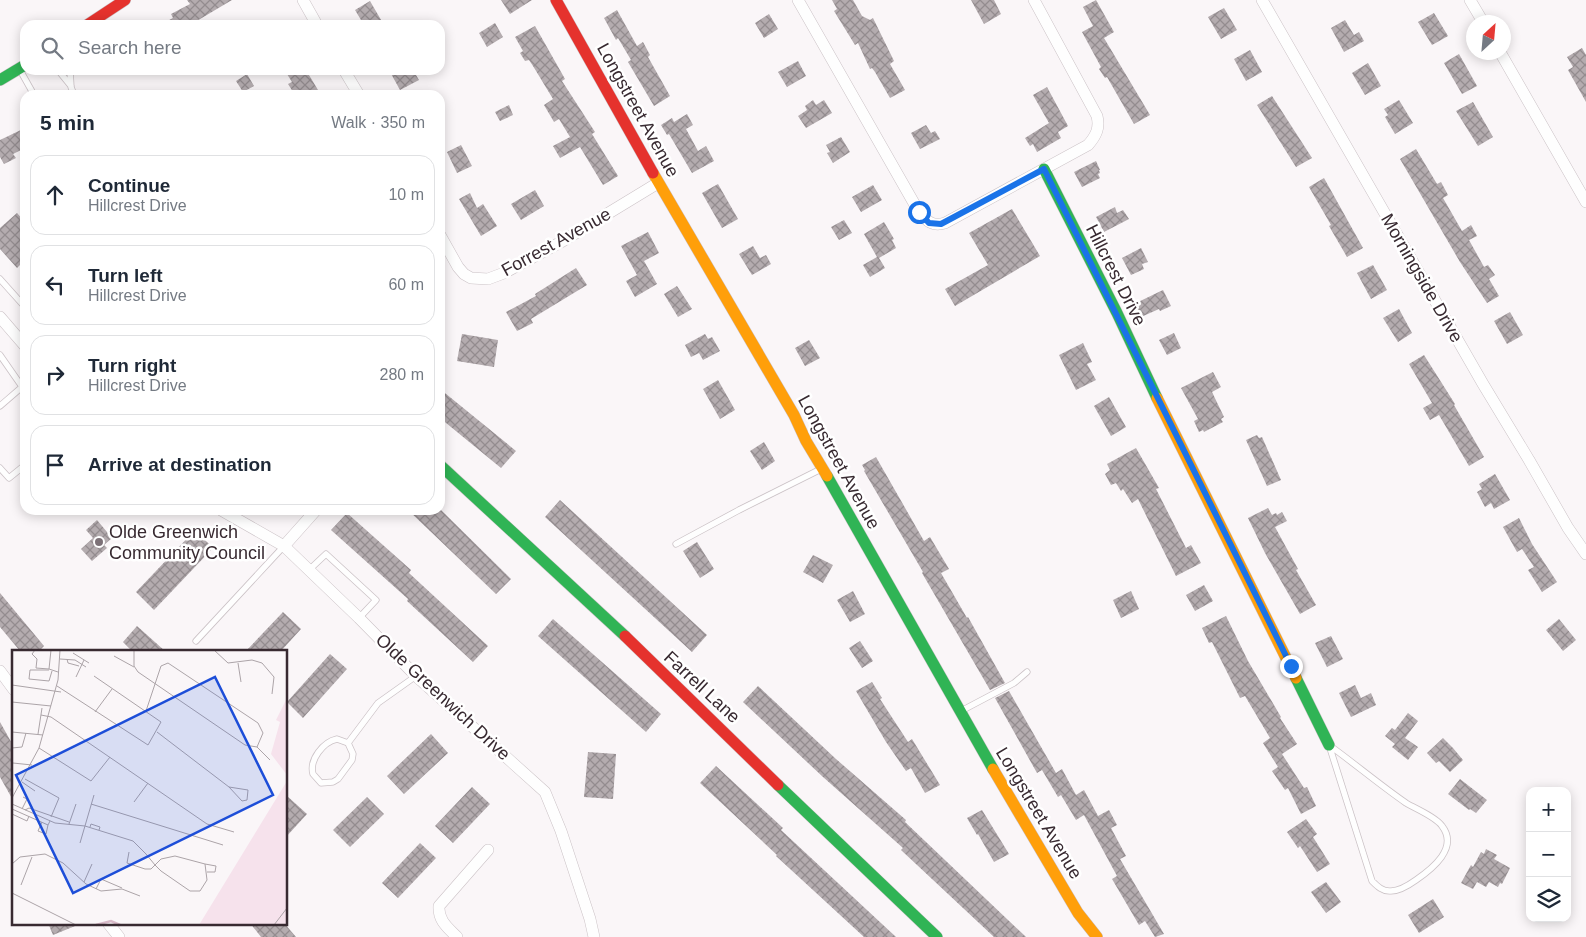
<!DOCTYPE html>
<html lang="en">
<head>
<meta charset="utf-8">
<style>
  body { margin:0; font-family:Arial,sans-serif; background:#f6f6f7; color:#1f2937 }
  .controls { position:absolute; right:15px; bottom:15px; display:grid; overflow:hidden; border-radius:10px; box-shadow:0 2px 12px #0003 }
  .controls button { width:45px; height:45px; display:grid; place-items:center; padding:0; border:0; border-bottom:1px solid #e0e1e3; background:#fff; color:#1f2937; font:25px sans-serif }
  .compass { position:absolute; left:1466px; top:15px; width:45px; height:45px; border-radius:50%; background:#fff; box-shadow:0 2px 12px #0003; rotate:26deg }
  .stop { position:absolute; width:15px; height:15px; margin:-11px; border:4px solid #1a73e8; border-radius:50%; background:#fff }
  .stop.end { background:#1a73e8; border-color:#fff; box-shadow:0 1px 5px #0008 }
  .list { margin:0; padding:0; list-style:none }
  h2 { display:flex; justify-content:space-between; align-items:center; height:65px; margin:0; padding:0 20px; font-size:21px }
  h2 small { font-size:16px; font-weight:400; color:#747a83 }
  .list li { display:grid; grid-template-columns:32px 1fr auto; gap:15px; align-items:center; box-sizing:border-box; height:80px; margin:0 10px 10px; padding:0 10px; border:1px solid #e0e1e3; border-radius:15px }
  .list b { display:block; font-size:19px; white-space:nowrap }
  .list p { margin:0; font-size:16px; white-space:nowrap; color:#747a83 }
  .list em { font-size:16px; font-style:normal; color:#747a83 }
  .icon { flex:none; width:28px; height:28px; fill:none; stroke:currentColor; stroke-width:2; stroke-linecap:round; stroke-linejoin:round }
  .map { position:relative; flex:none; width:1586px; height:937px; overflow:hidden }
  .search { position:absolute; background:#fff; box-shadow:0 2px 12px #0003; left:20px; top:20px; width:425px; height:55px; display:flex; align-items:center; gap:12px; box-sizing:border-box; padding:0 18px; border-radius:15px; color:#747a83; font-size:19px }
  .panel { position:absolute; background:#fff; box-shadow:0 2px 12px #0003; left:20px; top:90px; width:425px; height:425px; border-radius:15px }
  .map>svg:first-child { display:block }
  .building { fill:url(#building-cross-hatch) }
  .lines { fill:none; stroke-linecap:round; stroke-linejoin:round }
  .lane-casing { stroke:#cbc2c6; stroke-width:7 }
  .street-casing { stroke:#cbc2c6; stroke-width:12 }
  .fast-casing { stroke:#cbc2c6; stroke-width:12 }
  .slow-casing { stroke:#cbc2c6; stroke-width:12 }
  .jam-casing { stroke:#cbc2c6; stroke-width:12 }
  .lane { stroke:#fefefe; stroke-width:5.5 }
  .street { stroke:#fefefe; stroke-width:11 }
  .fast { stroke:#30b455; stroke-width:11 }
  .slow { stroke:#ff9f0a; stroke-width:11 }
  .jam { stroke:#e5322d; stroke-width:11 }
  .route { stroke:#1a73e8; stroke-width:6 }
  .poi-dot { fill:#7c7177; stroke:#fff; stroke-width:2 }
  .labels { text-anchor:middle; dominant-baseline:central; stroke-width:5; stroke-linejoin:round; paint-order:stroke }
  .street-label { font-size:18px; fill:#382a31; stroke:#fff }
  .poi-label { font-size:18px; fill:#382a31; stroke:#fff; text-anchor:start }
  .inset-river { fill:none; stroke:#d8bac8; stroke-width:2.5 }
  .inset-road { fill:none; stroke:#aca4a8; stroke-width:1 }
  .view { fill:#1d4ed8; fill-opacity:0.15; stroke:#1d4ed8; stroke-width:2.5 }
  .inset-edge { fill:none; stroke:#382a31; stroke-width:2.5 }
</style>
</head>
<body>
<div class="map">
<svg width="1586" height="937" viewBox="0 0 1586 937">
  <defs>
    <pattern id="building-cross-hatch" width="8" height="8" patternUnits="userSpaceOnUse" patternTransform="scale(1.25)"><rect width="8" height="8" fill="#b4acaf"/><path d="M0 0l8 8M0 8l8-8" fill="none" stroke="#938c8f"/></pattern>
  </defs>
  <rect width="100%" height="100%" fill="#faf6f8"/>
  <path class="building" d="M187,0H232L190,25H160L173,18L171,14L190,4Z
    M501,0H532L510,14Z
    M832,0H853L862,16L870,20L873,18L894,61L890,64L905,90L890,98L875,72L872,68L870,69L858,43L855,45L834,11L837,9Z
    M971,0H994L1001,14L984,24Z
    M1096,0L1114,32L1104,38L1150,115L1134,124L1107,77L1105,78L1099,69L1101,67L1082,32L1093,26L1083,7Z
    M370,1L384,25H364L355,10Z
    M1224,8L1237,30L1221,39L1208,17Z
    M617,10L637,46L643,42L650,55L648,57L670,96L654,106L628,62L631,60L618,38L616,40L604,18Z
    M1434,13L1448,36L1432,45L1418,22Z
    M769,14L778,29L764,38L755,23Z
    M1345,20L1354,35L1359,32L1364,41L1344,52L1331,28Z
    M495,23L503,37L487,47L479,33Z
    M535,26L565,79L562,81L595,132L592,134L618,176L603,185L580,147L560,158L553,146L570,137L559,119L554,122L544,105L553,99L533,66L529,60L525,61L520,53L523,51L515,37Z
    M1582,48L1586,55V102L1568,70L1573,67L1567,57Z
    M1250,50L1262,72L1246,81L1234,59Z
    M1459,54L1477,86L1462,94L1444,63Z
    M798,61L806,76L787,87L778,72Z
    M1368,63L1381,86L1365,95L1352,73Z
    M294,70H306L321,95H295L288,84L292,82L287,74Z
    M389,70H413L419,80L400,90Z
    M247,74L254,86L243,92L236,81Z
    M1047,87L1068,126L1058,132L1061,138L1037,152L1033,144L1030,146L1025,138L1049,123L1033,95Z
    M1272,96L1312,158L1296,167L1257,105Z
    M813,100L816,105L824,100L832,113L806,128L798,116L807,110L805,106Z
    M1399,100L1413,123L1395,134L1385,117L1388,115L1384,109Z
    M1473,102L1493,137L1478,146L1456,111Z
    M509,105L513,115L500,121L495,112Z
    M687,114L693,125L686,129L698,151L706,146L714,161L692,173L669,134L667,135L661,125L672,118L674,122Z
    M926,125L931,133L935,131L940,139L920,149L911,133Z
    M25,128V148L13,154L16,158L4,164L0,157V140Z
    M841,137L850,152L833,163L827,153L830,152L826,145Z
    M461,145L472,166L457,173L447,152Z
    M1416,149L1437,184L1441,182L1448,195L1443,198L1462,231L1471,225L1477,236L1469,240L1484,267L1488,265L1495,275L1489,279L1499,296L1487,303L1460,262L1400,159Z
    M1096,161L1100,170H1099L1100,173L1098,174L1100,178L1082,187L1074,172Z
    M1324,178L1363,248L1347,257L1329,226L1331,225L1309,187Z
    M718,184L738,219L722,228L702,193Z
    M873,185L882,200L861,212L852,197Z
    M535,190L544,206L521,220L511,204Z
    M470,193L477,208L483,204L497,226L481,236L459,199Z
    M1115,207L1117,213L1123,210L1129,219L1104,232L1096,217Z
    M1012,209L1040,256L955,306L945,289L988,265L969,233Z
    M17,213L25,222V260L17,268L0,249V228Z
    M844,220L852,233L839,240L831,227Z
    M884,222L894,239L892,240L896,248L879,258L885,268L870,277L863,265L877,257L864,234Z
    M648,232L659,253L644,261L657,284L635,297L626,281L637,275L621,246Z
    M753,246L760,258L766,255L771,264L752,275L739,254Z
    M1141,248L1148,262L1142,264L1144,269L1131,275L1122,258Z
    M1373,265L1387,290L1371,299L1357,273Z
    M576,268L587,285L531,319L533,323L517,331L506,312L536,296L535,294Z
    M677,286L692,309L678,317L664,294Z
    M1163,290L1171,306L1160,311L1159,309L1141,317L1134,304Z
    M1399,309L1412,333L1398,342L1383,318Z
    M1510,312L1523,335L1507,344L1494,321Z
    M1174,333L1181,348L1167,355L1159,340Z
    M462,334L498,340L494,367L457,361Z
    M705,334L708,339L712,337L720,351L703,360L699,353L691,357L685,345Z
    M809,340L820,358L805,366L795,348Z
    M1083,343L1092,362L1087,364L1096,380L1076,390L1059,355Z
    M1424,355L1455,404L1454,405L1484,457L1469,466L1439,415L1430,420L1423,408L1432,403L1409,364Z
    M1213,372L1221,387L1212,392L1224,417L1221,419L1223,422L1204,432L1203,430L1199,432L1194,421L1198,419L1181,388Z
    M718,380L735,410L720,419L703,389Z
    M440,389L516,451L501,468L440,418Z
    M1109,397L1126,427L1111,436L1094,406Z
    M1257,435L1259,438L1262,437L1281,480L1267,486L1246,440Z
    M764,442L775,461L762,470L750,451Z
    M1136,448L1159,488L1156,489L1186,548L1191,545L1201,563L1176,576L1138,499L1132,503L1123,489L1121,491L1116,483L1111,485L1105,474L1110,470L1107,464Z
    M876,457L924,541L930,537L949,569L941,573L967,618L968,617L1005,683L990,690L922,573L923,572L864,471L865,470L862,465Z
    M1495,474L1510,500L1494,509L1491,503L1485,507L1477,492L1482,489L1479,484Z
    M560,500L707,635L692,652L545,517Z
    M1268,508L1272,515L1276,513L1277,515L1282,512L1287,521L1275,527L1298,569L1296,570L1316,605L1300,614L1265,553L1248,518Z
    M408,510H441L511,579L496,594Z
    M347,513L411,570L409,573L488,646L473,662L407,601L408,599L331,530Z
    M1519,518L1532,544L1557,582L1542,592L1528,570L1534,567L1522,549L1517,552L1503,527Z
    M97,520L112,538L104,545L107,548L92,561L81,549L93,538L86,530Z
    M195,530L213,548L154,610L136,592Z
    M697,542L714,569L700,578L683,551Z
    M813,555L833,565L823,583L803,572Z
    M1204,585L1213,601L1195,611L1186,595Z
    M853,591L865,614L850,622L837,600Z
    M1131,591L1139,609L1121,618L1113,600Z
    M0,593L44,646L39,651H20L0,627Z
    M283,612L301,629L281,651H246Z
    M1226,616L1248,661L1281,717L1280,718L1297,744L1282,754L1304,788L1307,787L1316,806L1301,814L1288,788L1285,790L1272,771L1278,767L1263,743L1270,738L1245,696L1240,698L1212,642L1209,643L1202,628Z
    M553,619L661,714L646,732L538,636Z
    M1559,619L1576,640L1563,651L1546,630Z
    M137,626L165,651H132L123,642Z
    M1331,636L1343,659L1327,667L1315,643Z
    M860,641L873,661L862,668L849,648Z
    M330,654L347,669L303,718L287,702Z
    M872,682L882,698L880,699L908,742L912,739L940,785L925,793L911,768L906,771L886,742L856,691Z
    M1355,685L1361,698L1371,693L1376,705L1351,717L1339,693Z
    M758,686L836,759L906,820L905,822L1026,937H994L901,850L903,848L823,777L743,702Z
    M1009,691L1056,773L1062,769L1076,795L1084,790L1098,816L1109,810L1117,825L1111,828L1126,856L1120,859L1164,934L1155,937L1145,921L1139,925L1112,879L1117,876L1084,815L1076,820L1061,795L1058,797L1042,770L1037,773L995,698Z
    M1408,713L1418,721L1405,738L1418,747L1408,760L1392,747L1395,744L1385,736L1392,728L1395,730Z
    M0,722L14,747V802L0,777Z
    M431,734L448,753L404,794L387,776Z
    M1443,738L1453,748L1463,760L1450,772L1439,761L1436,763L1427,753Z
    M588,752L616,754L613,799L584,797Z
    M716,766L783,828L781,830L896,937H864L776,856L777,855L700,783Z
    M1460,779L1487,800L1476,813L1470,809L1469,810L1448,794Z
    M472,787L490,804L453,843L435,826Z
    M286,795L307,814L286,837Z
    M367,797L384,814L350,847L333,830Z
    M982,810L1009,854L994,862L978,834L977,835L967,818Z
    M1306,819L1317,834L1313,837L1330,864L1317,872L1300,846L1298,848L1287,832Z
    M420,843L436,858L398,898L382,883Z
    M1486,849L1497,855L1494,859L1510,868L1502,884L1500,883L1498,887L1489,882L1486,887L1477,882L1473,889L1461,883L1471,865L1473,867L1481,852L1484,854Z
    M1326,882L1341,902L1326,913L1311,892Z
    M1433,899L1444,917L1419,933L1408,915Z
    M48,923H80V924L53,935Z
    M250,923H284L296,937H261Z"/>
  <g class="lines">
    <g class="lane-casing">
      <path id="lane" d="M20,70L34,95
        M58,70L71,86
        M70,70L71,87L74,95
        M0,279L25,307
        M0,355L25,391
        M0,406L22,387
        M0,468L9,478L25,465
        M676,544L739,510L821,469
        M309,570L326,554L376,600L359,618
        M196,641L284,546
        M961,711L1014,683L1027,672
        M337,739L348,743L353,754L352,760L338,779L333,782L321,783L313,774C309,760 323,742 337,739Z
        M348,743L378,703L416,676
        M1329,745C1355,764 1380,785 1406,803C1416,809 1436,817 1442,826C1459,848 1432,869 1416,880C1409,885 1399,891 1391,891C1383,892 1377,886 1372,881Z"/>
    </g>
    <g class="street-casing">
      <path id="street" d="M303,0L317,25
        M798,0L919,212C927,221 932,227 945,223L1088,145C1096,136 1100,128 1097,116L1034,0
        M1262,0L1483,384L1529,460L1568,528L1586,554
        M1470,0L1483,22
        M1500,52L1586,202
        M344,70L359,95
        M440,235L458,267L464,274L471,278L488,279L504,273L561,242L658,183
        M0,317L25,346
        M221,510L284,546L359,618L416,676L545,792L561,831L590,919L594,937
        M284,546L316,510
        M0,671L14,690
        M108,923L119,937
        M457,937C447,927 438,920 439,906L488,850"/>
    </g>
    <g class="fast-casing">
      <path id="fast" d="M0,80L25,65
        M1044,169L1117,313L1157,398
        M440,465L625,636
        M827,476L993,769
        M1296,678L1329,745
        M778,785L937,937"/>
    </g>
    <g class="slow-casing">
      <path id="slow" d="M653,173L794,415L806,441L827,476
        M1157,398L1296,678
        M993,769L1078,913L1097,937"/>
    </g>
    <g class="jam-casing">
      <path id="jam" d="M556,0L653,173
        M87,25L125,0
        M625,636L778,785"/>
    </g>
    <use href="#lane" class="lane"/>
    <use href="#street" class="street"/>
    <use href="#fast" class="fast"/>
    <use href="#slow" class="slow"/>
    <use href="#jam" class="jam"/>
  </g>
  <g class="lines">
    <path class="route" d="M919,212L929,223L941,224L1044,169L1291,666"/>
  </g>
  <circle class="poi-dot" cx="99" cy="542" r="5"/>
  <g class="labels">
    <g class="street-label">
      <text transform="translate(638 110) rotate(61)">Longstreet Avenue</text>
      <text transform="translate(556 242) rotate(-29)">Forrest Avenue</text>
      <text transform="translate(1116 275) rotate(63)">Hillcrest Drive</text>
      <text transform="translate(1422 278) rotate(60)">Morningside Drive</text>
      <text transform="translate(839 462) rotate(61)">Longstreet Avenue</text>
      <text transform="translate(702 687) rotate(43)">Farrell Lane</text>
      <text transform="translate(443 697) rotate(43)">Olde Greenwich Drive</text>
      <text transform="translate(1039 813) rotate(59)">Longstreet Avenue</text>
    </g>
    <g class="poi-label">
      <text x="109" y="532">Olde Greenwich<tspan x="109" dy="21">Community Council</tspan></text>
    </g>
  </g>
  <g transform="translate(12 650)">
    <rect width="275" height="275" fill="#faf6f8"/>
    <path d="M275,48V125L259,104L268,72L264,70ZM275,131V275H187Z" fill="#f6e2ec"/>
    <path class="inset-river" d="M84,275L99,271L108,275"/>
    <path class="inset-road" d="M23,0L20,4L25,9L24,18L37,19M39,0L37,19L46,22M122,0V16L126,22L233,95L245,97M202,0L216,13L240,10L250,13L262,27L260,44M61,3L77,13M102,6L122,17M48,9L63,10L74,17M55,9L56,13L67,16M226,13L229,32M37,20H18L17,29L37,31L40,21M64,27L72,10M0,35L49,42M45,36L136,95L149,72L82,26M0,52L39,56M134,61L149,16L156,13L246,73L251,83L245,97M83,62L100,39M29,65L39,67L195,174L222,182M0,82L31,85M145,82L217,137M26,84L30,58M245,97L258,110M0,98L10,97L14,83M27,98L79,131L98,107M1,113L20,115M13,129L47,148L39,167M10,132L23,141M217,137L236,140L235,150L230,151ZM0,148L27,98L46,30L48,0M122,152L136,133M0,154L43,173L73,176L121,191L134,204L143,215L149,221L178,241H188L195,230L193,214L163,206L149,209L139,219H133L115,213L117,202M79,154L211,195M0,159L36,175L38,171M10,159L15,149L11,147M13,160L17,158L57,172M0,164L15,171L17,166M30,172L26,181L34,184L36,175M57,174L64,154M78,177L79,174L88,177L87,180M68,193L82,145M0,214L8,207L33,204L51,213L74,234L89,241L110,239L128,246M193,214L204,216L203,222H195M72,232L80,214M9,235L20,207M84,239L89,229L110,238M0,243L64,275M262,275L275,258"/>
    <path class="view" d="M203,27L261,145L61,243L4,125Z"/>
    <rect width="275" height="275" class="inset-edge"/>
  </g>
</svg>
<div class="controls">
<button>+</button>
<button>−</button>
<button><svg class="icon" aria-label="layers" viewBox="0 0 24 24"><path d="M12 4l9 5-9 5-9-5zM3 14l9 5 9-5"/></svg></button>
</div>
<svg class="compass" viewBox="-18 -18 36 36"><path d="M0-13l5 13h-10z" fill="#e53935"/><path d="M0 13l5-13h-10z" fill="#747a83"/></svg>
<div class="stop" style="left:919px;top:212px"></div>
<div class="stop end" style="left:1291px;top:666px"></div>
<div class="search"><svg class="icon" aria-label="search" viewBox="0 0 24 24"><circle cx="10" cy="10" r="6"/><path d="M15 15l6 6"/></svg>Search here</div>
<section class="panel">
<h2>5 min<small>Walk · 350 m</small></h2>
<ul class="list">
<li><svg class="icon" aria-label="ahead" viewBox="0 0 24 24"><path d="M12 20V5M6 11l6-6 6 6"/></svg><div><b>Continue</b><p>Hillcrest Drive</p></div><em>10 m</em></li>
<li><svg class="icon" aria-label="left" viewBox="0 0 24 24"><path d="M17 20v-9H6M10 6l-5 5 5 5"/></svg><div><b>Turn left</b><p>Hillcrest Drive</p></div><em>60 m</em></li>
<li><svg class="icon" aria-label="right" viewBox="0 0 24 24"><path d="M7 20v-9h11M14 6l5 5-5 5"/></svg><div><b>Turn right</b><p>Hillcrest Drive</p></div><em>280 m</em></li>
<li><svg class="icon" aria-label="arrive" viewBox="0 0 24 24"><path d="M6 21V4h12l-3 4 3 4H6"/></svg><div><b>Arrive at destination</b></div></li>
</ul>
</section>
</div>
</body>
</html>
